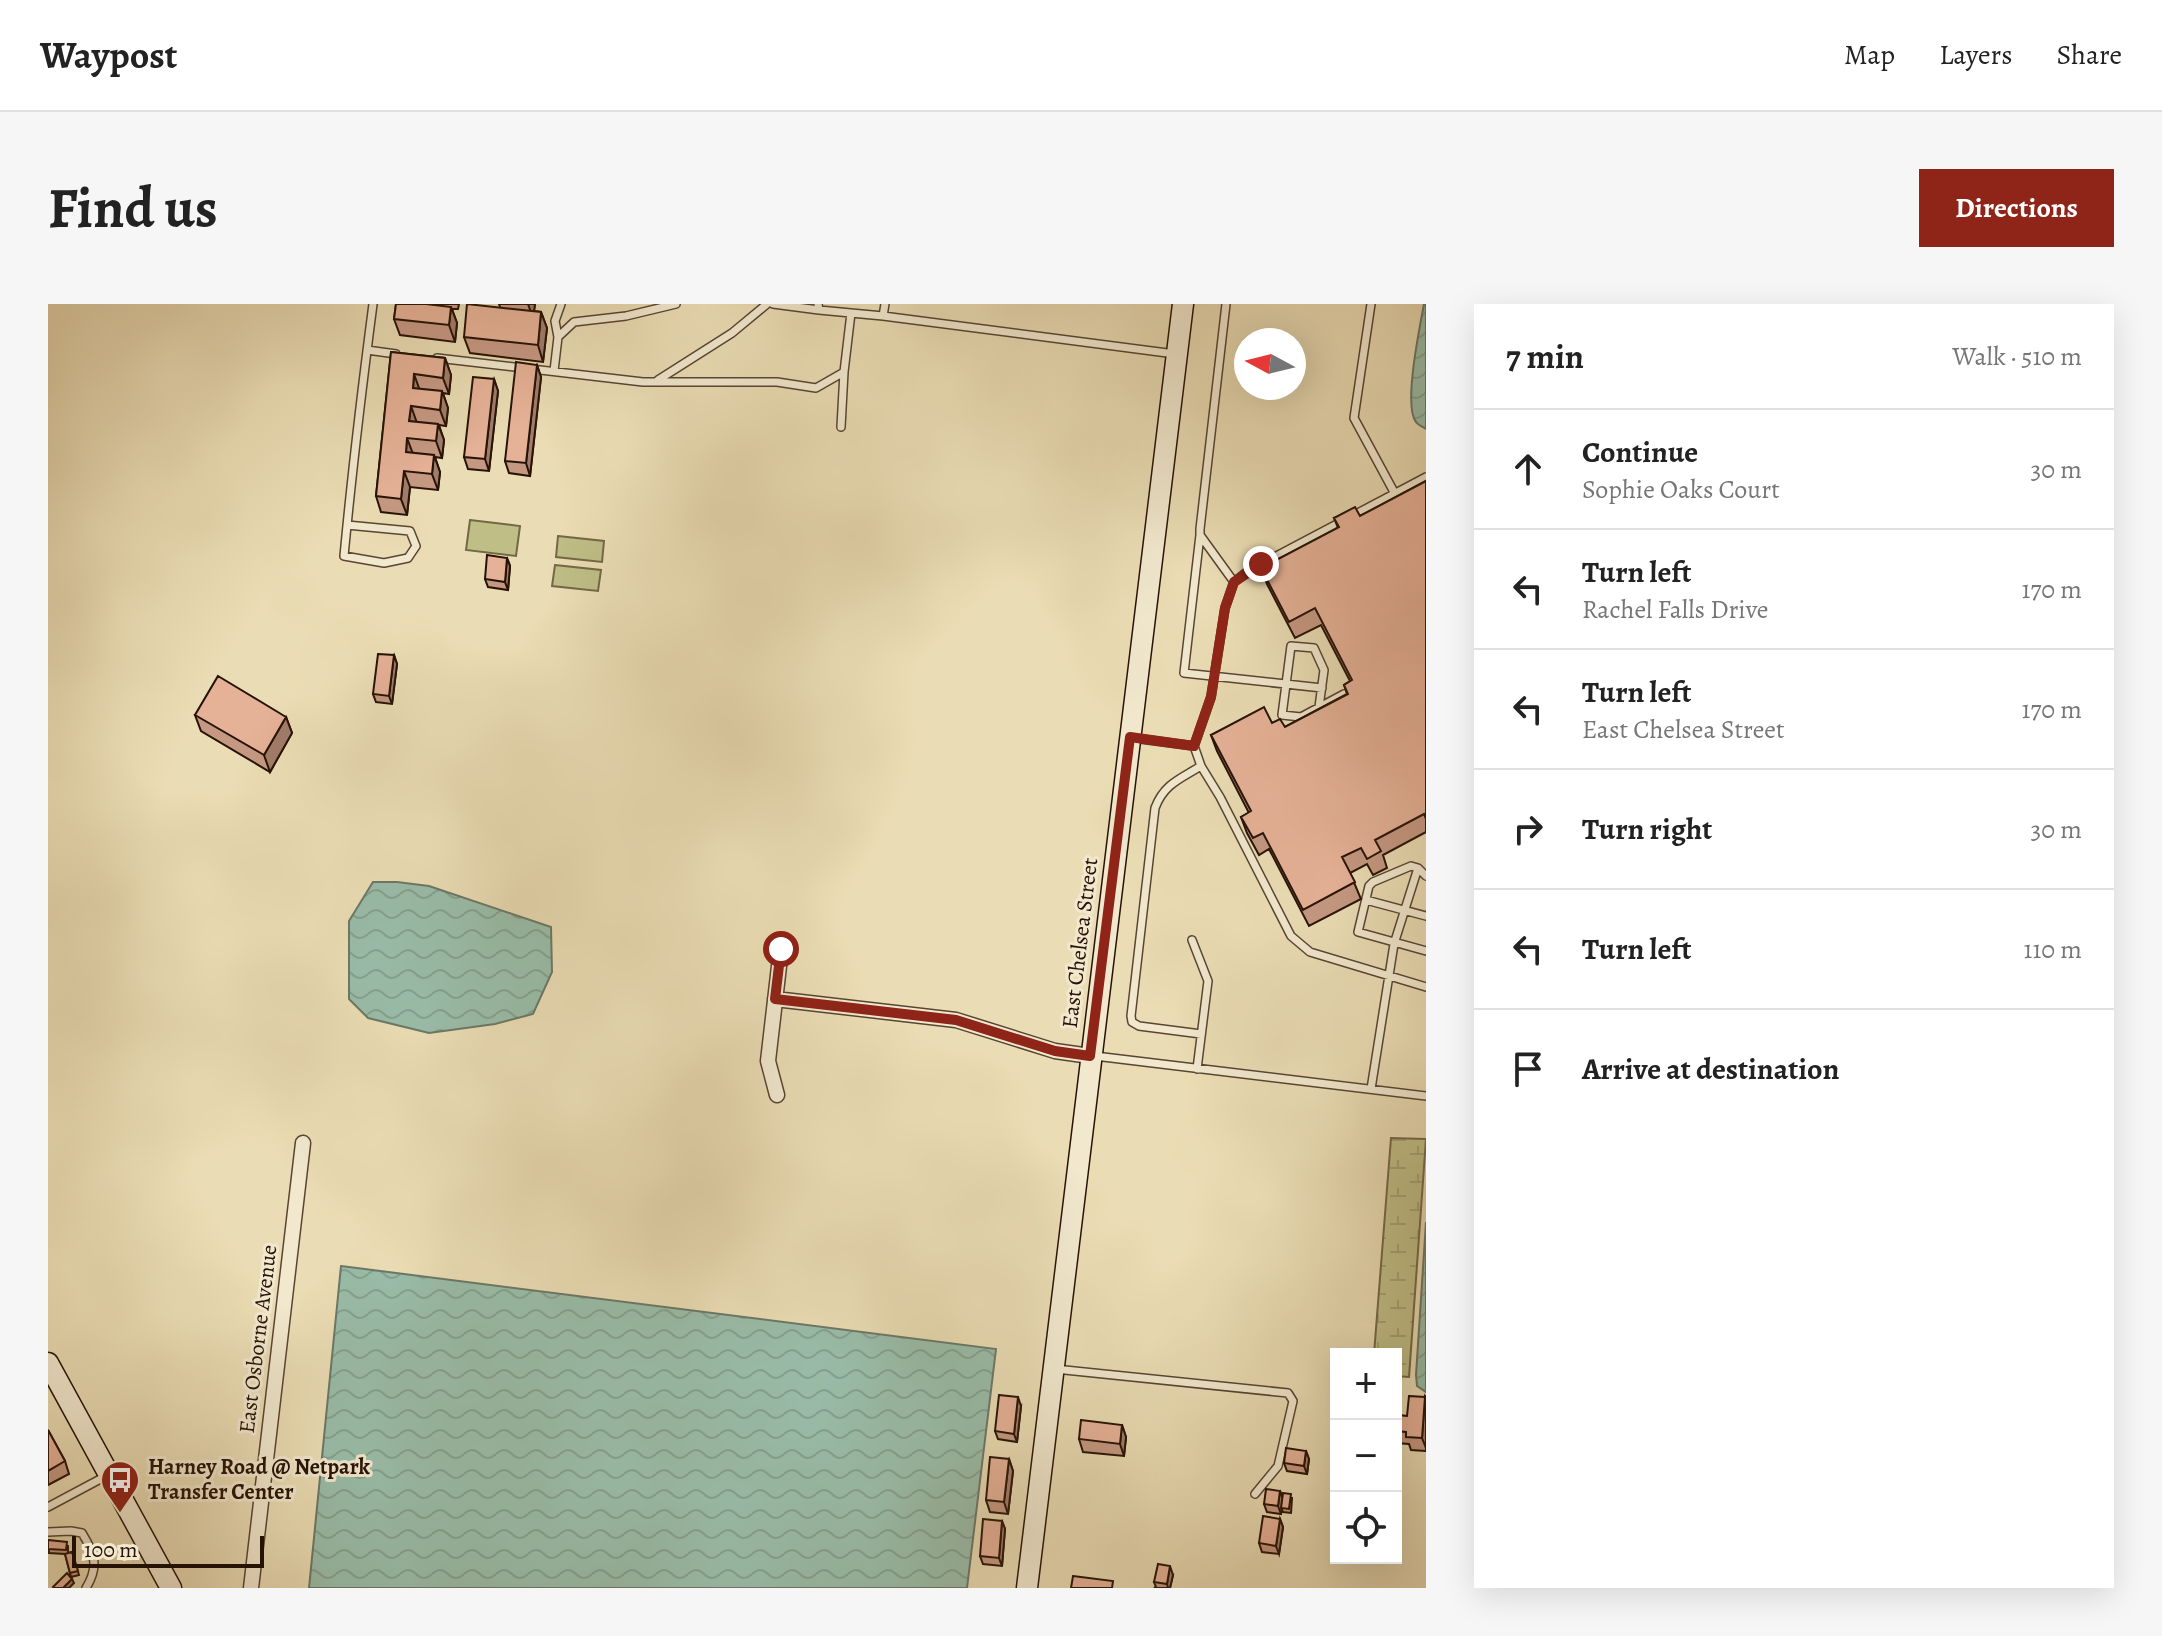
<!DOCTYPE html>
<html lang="en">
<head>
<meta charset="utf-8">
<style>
  body { margin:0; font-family:Alegreya,serif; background:#f6f6f6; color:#222 }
  .controls { position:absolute; right:24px; bottom:24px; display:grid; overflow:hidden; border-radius:0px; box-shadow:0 8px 32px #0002 }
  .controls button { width:72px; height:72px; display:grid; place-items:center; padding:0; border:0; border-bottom:2px solid #e0e0e0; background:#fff; color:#222; font:40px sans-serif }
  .compass { position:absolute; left:1186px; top:24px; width:72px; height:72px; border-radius:50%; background:#fff; box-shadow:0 8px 32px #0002; rotate:277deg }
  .scale { position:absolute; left:24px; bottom:20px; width:192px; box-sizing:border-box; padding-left:8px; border:4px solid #271306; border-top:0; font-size:22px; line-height:28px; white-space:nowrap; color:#271306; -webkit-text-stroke:6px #f1e8ce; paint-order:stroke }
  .stop { position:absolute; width:24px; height:24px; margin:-18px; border:6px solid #8f2418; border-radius:50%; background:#fff }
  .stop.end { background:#8f2418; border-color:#fff; box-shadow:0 2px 8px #0008 }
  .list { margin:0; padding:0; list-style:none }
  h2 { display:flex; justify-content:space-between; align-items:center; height:104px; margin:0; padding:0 32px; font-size:34px }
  h2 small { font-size:26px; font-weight:400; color:#767676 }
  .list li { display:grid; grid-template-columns:52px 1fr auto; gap:24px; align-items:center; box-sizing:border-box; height:120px; padding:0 32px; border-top:2px solid #e0e0e0 }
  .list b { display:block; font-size:30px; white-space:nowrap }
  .list p { margin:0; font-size:26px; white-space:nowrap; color:#767676 }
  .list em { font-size:26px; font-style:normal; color:#767676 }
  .icon { flex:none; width:44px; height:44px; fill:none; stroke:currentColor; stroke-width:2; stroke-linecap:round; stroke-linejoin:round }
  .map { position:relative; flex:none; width:1378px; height:1284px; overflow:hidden; border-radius:0px }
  header { display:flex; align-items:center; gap:48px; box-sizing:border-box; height:112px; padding:0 40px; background:#fff; border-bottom:2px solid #e0e0e0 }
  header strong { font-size:38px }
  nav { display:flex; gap:44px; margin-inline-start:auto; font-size:28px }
  .intro { display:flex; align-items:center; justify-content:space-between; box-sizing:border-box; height:192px; padding:0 48px }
  h1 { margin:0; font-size:56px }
  .button { padding:20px 36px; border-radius:0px; background:#8f2418; color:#fff; font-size:28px; font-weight:700 }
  main { display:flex; gap:48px; padding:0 48px }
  aside { flex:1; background:#fff; border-radius:0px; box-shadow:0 8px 32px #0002 }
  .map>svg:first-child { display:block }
  .green { fill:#bfbe87; stroke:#736846; stroke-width:2 }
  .wetland { fill:url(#wetland-marsh); stroke:#736846; stroke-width:2 }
  .water { fill:url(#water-waves); stroke:#6b7867; stroke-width:2 }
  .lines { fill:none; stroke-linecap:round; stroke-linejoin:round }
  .lane-casing { stroke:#584532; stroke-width:10 }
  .street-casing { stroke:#584532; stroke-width:17 }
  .secondary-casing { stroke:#271306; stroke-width:23 }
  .lane { stroke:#f1e8ce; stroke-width:7 }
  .street { stroke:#f1e8ce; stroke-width:14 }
  .secondary { stroke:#f1e8ce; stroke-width:20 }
  .wall { fill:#c59882; stroke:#271306; stroke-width:2 }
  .shaded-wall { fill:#a07c6a; stroke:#271306; stroke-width:2 }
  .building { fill:#e5b197; stroke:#271306; stroke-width:2 }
  .route { stroke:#8f2418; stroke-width:10 }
  .labels { text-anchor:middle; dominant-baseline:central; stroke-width:6; stroke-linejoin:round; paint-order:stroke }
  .street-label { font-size:22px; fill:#271306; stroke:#f1e8ce }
  .poi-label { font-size:22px; font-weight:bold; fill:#271306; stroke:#f1e8ce; text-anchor:start }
</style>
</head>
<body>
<header>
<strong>Waypost</strong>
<nav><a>Map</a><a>Layers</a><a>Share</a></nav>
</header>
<div class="intro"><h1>Find us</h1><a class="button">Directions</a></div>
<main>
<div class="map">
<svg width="1378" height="1284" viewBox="0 0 1378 1284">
  <defs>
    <pattern id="wetland-marsh" width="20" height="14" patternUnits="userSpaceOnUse" patternTransform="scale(2)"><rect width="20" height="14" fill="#bfbe87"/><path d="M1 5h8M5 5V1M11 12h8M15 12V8" fill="none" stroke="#a4a273"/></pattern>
    <pattern id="water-waves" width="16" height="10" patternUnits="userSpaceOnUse" patternTransform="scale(2)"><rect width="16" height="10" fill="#99bca8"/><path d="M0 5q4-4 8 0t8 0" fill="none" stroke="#84a18f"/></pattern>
  </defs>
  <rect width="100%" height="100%" fill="#eadcb4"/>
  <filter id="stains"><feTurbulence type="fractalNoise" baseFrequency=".0025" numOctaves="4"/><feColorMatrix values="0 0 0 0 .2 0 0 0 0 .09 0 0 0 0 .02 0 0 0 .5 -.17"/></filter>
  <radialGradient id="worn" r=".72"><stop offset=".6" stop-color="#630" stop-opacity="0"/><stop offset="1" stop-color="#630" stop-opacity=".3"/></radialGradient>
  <path class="green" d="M422,216L472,222L468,252L418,246Z
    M510,232L556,237L554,258L508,253Z
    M507,261L553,266L550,287L504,282Z"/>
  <path class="wetland" d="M1343,834L1378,835L1361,1073L1348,1072V1050H1326Z"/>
  <path class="water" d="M1376,0H1378V125C1375,123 1370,121 1368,118C1355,102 1372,22 1376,0Z
    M325,578H349L381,582L503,623L504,668L485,710L447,720L381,729L320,714L301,695V617Z
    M1378,918V1088L1369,1082L1368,1071Z
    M293,962L948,1045L919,1284H261Z"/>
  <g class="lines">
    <g class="lane-casing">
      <path id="lane" d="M725,0L771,6
        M770,0L771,6L835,12
        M837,0L835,12L1127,50
        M1178,0L1152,225V231L1186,278
        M1323,0L1306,114L1346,188
        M510,33L526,18L578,12L628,0
        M319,46L348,50
        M389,54L595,78H729L768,84L796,68L803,9
        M506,67L510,33L507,17L513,0
        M610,76L684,29L719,0
        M793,123L796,68
        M1378,173L1200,267L1186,278L1177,304L1163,393L1146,442L1153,462L1172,493L1243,632L1262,648L1378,683
        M299,221L362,227L368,242L360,254L336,259L296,252C304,168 314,84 325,0
        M1152,231L1136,369L1274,384
        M1271,403L1276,366L1266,344L1243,342L1234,411L1253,413L1296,390
        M1085,434L1146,442
        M1378,572L1370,564L1363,562L1325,578L1321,582L1310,628L1378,647
        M1318,596L1378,612
        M1144,636L1160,677L1149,765
        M1153,730L1091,722L1084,718L1083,712L1107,504C1116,480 1132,475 1153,462
        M1047,752L1378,792
        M1323,785L1346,640L1370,564
        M1007,1065L1240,1089L1245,1097L1230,1162L1207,1190
        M0,1203L58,1172
        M0,1228L23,1227L34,1229C47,1250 51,1263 38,1284"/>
    </g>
    <g class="street-casing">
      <path id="street" d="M727,695L908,716L1007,747L1042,752
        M729,791L720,757L733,645
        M203,1284L255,839"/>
    </g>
    <g class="secondary-casing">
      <path id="secondary" d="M0,1059L123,1284
        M979,1284L1135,0"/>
    </g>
    <use href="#lane" class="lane"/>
    <use href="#street" class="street"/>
    <use href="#secondary" class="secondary"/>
  </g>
  <path class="wall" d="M348,0H411L410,5H404L409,19L407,38L352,31L346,15Z
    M451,0H487L486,7L493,8L499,24L495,58L422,49L416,33L452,3Z
    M343,48L397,54L403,71L401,90L395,89L400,104L398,122L391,121L396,136L394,154L387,153L392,168L390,186L362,183L359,211L333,208L328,192Z
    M489,61L493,73L482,172L461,169L457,157Z
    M446,75L450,87L441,167L420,165L416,153Z
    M1378,177V528L1335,551L1339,564L1325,571L1319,560L1302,569L1313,595L1261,622L1221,545L1211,551L1199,529L1193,513L1201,509L1169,447L1163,431L1224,419L1237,423L1299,390L1296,381L1302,377L1273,321L1247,334L1219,280L1213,264L1290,224L1286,214L1312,212Z
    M459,254L462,262L460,286L440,283L437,275Z
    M346,351L349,360L344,400L328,398L325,390Z
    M147,411L238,413L244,429L222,468L153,427Z
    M1377,1093L1378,1147L1363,1146L1361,1140L1348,1139V1111L1359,1112Z
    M973,1102L969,1138L950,1135L947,1127Z
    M1074,1121L1078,1133L1076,1152L1035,1148L1031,1135Z
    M0,1126L17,1157L21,1170L0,1181Z
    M1258,1147L1261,1155L1259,1170L1239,1167L1236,1159Z
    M961,1155L965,1167L960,1210L942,1208L938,1196Z
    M1232,1187L1235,1194H1244L1243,1209L1235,1208L1233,1204V1210L1219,1208L1216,1200Z
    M1232,1215L1235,1223L1231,1250L1214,1248L1211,1239Z
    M954,1217L957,1225L954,1262L935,1260L932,1252Z
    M0,1236L20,1242V1249L24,1248L31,1271L23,1273L17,1250L1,1249Z
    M1125,1271L1122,1284H1106L1108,1283L1106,1278Z"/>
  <path class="shaded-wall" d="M480,0H487L485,14Z
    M403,3L409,19L407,38L401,21Z
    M493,8L499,24L495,58L490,41Z
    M397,54L403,71L401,90L395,74Z
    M489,61L493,73L482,172L478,159Z
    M366,70L372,87L365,84Z
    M446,75L450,87L441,167L437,155Z
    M394,87L400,104L398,122L392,106Z
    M363,102L369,119L361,117Z
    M390,120L396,136L394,154L388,137Z
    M359,134L365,150L358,148Z
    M386,151L392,168L390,186L384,170Z
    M356,167L362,183L359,211L353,195Z
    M459,254L462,262L460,286L457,278Z
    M346,351L349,360L344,400L341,392Z
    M238,413L244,429L222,468L216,451Z
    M970,1093L973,1102L969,1138L966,1130Z
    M1377,1093L1378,1095V1144L1374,1134Z
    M1074,1121L1078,1133L1076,1152L1072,1140Z
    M1258,1147L1261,1155L1259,1170L1256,1162Z
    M961,1155L965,1167L960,1210L956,1198Z
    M1232,1187L1235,1195L1233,1210L1230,1202Z
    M1232,1215L1235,1223L1231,1250L1228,1242Z
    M954,1217L957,1225L954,1262L951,1254Z
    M1122,1262L1125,1271L1122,1284H1120L1119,1280Z
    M24,1275L26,1279L21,1284H15Z"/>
  <path class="building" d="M348,0H378L403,3L401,21L346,15Z
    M419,0L493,8L490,41L416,33Z
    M343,48L397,54L395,74L366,70L365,84L394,87L392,106L363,102L361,117L390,120L388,137L359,134L358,148L386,151L384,170L356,167L353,195L328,192Z
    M468,58L489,61L478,159L457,157Z
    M425,73L446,75L437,155L416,153Z
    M1378,177V515L1376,510L1327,536L1333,547L1319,555L1313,544L1294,553L1307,578L1255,606L1215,529L1205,534L1193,513L1203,507L1163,431L1216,403L1224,419L1232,415L1237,423L1300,390L1296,381L1304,376L1267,304L1241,318L1213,264L1291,223L1286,214L1307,203L1312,212Z
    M439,251L459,254L457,278L437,275Z
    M330,350L346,351L341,392L325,390Z
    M170,372L238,413L216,451L147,411Z
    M951,1091L970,1093L966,1130L947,1127Z
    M1361,1092L1377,1093L1374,1134L1358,1133V1128L1348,1127V1111L1359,1112Z
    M1033,1116L1074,1121L1072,1140L1031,1135Z
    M0,1126L17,1157L0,1167Z
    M1238,1144L1258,1147L1256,1162L1236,1159Z
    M942,1153L961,1155L956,1198L938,1196Z
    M1218,1185L1232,1187L1230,1202L1216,1200Z
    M1235,1189L1243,1190L1241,1205L1233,1204Z
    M1215,1212L1232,1215L1228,1242L1211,1239Z
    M935,1215L954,1217L951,1254L932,1252Z
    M0,1236L19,1238L18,1246L0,1245Z
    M24,1248L30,1267L22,1269L17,1250Z
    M1110,1260L1122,1262L1119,1280L1106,1278Z
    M19,1269L24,1275L15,1284H6L5,1283Z
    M1025,1272L1065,1277L1064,1284H1023Z"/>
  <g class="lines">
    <path class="route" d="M733,645L727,695L908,716L1007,747L1042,752L1082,433L1146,442L1163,393L1177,304L1186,278L1213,260"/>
  </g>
  <defs>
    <g id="bus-pin" transform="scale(2)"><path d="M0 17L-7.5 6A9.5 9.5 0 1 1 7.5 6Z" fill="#8f2418" stroke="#f1e8ce"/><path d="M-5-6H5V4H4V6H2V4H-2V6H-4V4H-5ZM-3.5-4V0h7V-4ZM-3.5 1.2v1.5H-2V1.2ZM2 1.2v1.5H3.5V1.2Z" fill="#fff"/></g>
  </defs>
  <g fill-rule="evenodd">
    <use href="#bus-pin" x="72" y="1176"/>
  </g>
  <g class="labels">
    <g class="street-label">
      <text transform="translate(1032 639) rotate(-83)">East Chelsea Street</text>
      <text transform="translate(210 1035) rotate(-83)">East Osborne Avenue</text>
    </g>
    <g class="poi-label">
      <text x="100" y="1163">Harney Road @ Netpark<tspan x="100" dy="25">Transfer Center</tspan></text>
    </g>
  </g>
  <rect width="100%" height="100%" filter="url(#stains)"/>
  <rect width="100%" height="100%" fill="url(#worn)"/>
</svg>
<div class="controls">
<button>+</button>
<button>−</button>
<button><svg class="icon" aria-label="locate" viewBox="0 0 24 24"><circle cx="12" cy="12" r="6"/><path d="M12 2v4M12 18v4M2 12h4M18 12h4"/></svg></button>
</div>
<svg class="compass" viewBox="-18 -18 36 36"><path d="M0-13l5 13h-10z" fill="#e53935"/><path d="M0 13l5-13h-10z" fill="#767676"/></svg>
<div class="scale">100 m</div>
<div class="stop" style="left:733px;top:645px"></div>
<div class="stop end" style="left:1213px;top:260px"></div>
</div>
<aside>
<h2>7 min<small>Walk · 510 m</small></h2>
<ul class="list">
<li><svg class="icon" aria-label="ahead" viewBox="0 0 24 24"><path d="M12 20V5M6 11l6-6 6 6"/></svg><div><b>Continue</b><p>Sophie Oaks Court</p></div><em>30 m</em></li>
<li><svg class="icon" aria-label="left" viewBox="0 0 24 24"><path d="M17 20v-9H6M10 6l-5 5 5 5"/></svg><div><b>Turn left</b><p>Rachel Falls Drive</p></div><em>170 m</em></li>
<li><svg class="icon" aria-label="left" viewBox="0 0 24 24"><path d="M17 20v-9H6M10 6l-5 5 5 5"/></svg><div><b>Turn left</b><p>East Chelsea Street</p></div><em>170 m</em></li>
<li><svg class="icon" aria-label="right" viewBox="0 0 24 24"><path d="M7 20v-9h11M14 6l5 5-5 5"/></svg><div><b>Turn right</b></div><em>30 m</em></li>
<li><svg class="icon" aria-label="left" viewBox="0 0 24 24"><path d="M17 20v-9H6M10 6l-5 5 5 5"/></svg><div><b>Turn left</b></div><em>110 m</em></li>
<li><svg class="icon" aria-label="arrive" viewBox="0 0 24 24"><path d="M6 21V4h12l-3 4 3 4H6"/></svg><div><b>Arrive at destination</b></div></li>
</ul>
</aside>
</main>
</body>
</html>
